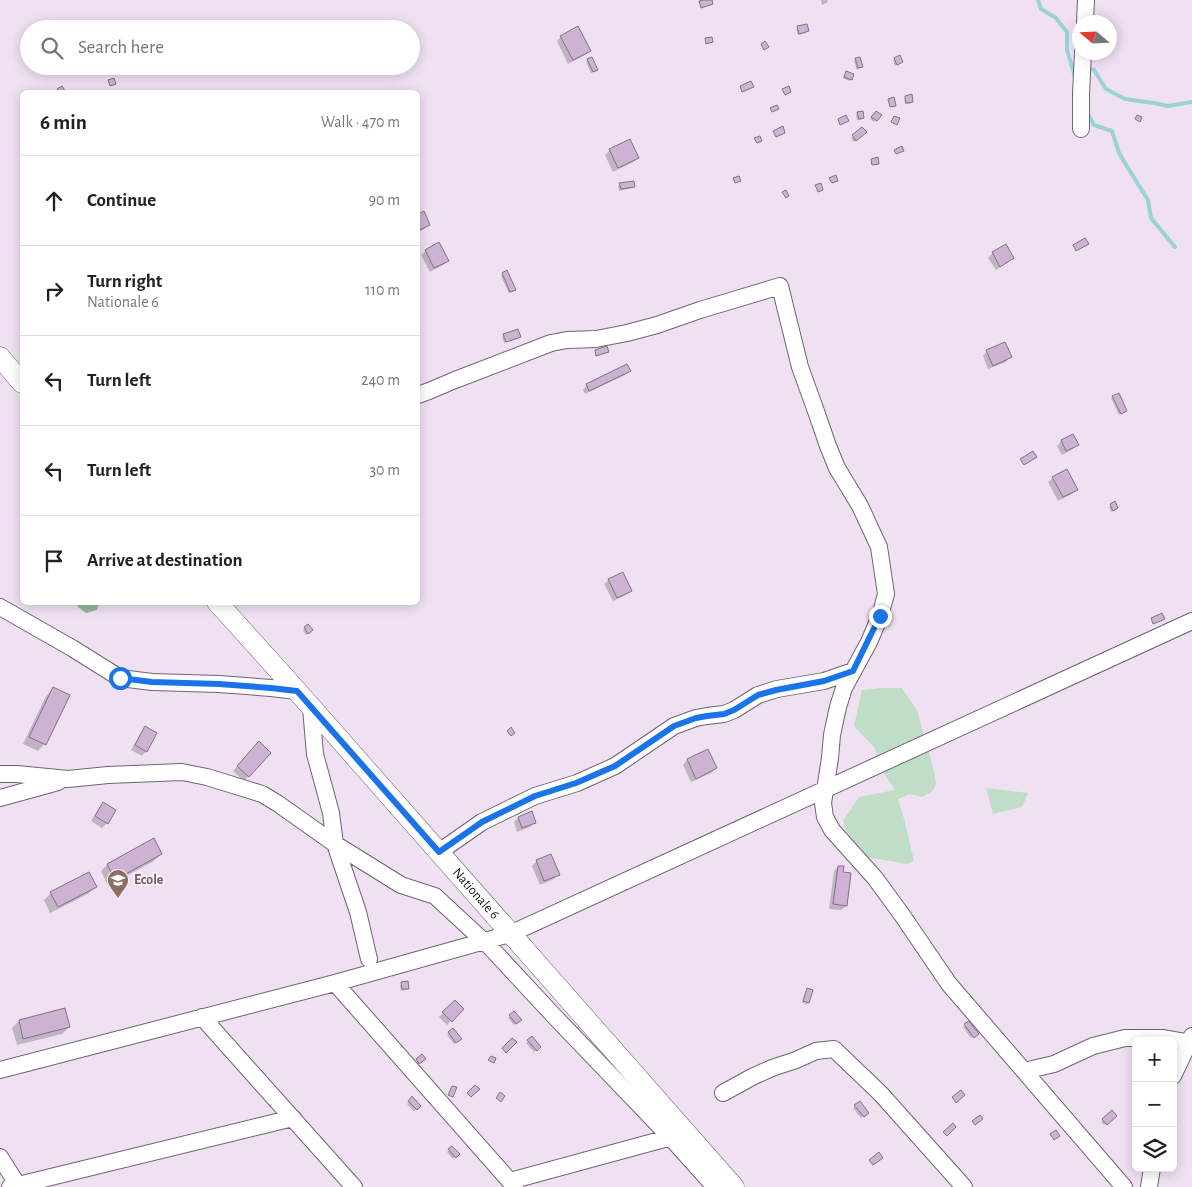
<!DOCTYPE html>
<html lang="en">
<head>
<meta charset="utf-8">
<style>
  body { margin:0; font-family:"Alegreya Sans",sans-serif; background:#f6f6f6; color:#222 }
  .controls { position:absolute; right:15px; bottom:15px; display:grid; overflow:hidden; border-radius:8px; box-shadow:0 2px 12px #0003 }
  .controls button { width:45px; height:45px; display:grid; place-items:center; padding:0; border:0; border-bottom:1px solid #e0e0e0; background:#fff; color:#222; font:25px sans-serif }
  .compass { position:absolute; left:1072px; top:15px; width:45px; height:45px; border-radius:50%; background:#fff; box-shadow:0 2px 12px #0003; rotate:289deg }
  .stop { position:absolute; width:15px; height:15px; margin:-11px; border:4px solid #1a73e8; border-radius:50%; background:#fff }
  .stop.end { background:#1a73e8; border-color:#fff; box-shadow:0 1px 5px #0008 }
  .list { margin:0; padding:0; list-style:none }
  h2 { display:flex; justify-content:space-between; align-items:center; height:65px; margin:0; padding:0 20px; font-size:21px }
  h2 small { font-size:16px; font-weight:400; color:#767676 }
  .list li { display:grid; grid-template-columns:32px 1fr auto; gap:15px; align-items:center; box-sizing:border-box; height:90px; padding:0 20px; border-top:1px solid #e0e0e0 }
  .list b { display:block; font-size:19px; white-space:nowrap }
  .list p { margin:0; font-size:16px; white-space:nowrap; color:#767676 }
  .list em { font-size:16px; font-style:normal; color:#767676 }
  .icon { flex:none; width:28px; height:28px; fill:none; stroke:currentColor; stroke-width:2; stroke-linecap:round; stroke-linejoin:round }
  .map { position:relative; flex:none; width:1192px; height:1187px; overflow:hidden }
  .search { position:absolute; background:#fff; box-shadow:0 2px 12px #0003; left:20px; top:20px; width:400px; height:55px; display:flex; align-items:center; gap:12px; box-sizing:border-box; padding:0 18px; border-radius:28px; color:#767676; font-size:19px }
  .panel { position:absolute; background:#fff; box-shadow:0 2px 12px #0003; left:20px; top:90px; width:400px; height:515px; border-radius:8px }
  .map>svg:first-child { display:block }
  .green { fill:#c0ddc7 }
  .forest { fill:#92b89b }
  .shadow { fill:#0003 }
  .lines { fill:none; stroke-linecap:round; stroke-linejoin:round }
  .stream { stroke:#9bd3d4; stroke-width:4 }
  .building { fill:#ceb2d4; stroke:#7f7382 }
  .minor-casing { stroke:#6f6372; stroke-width:18 }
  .major-casing { stroke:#6f6372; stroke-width:21 }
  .minor { stroke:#fff; stroke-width:16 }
  .major { stroke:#fff; stroke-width:20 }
  .route { stroke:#1a73e8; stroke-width:6 }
  .labels { text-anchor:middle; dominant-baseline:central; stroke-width:4; stroke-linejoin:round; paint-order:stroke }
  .education-label { font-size:14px; font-weight:bold; fill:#785e54; stroke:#fbf0fd; text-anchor:start }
  .street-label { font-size:14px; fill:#1b171c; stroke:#fbf0fd }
</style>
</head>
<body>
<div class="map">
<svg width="1192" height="1187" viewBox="0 0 1192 1187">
  <rect width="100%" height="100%" fill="#efe1f2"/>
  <path class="green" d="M881,688H902L917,710L934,771L936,784L933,791L922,797L910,794L898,799L905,822L914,861L907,864L867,857L845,830L843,821L859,797L895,790L879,766L875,748L854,726L862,690Z
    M986,788L1028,793L1022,807L993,814Z"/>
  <path class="forest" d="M77,603V602L99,603L97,610L86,613L78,607Z"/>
  <path class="shadow" d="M821,0H827L828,2L822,5Z
    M798,28L808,31L806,33L798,35L796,29Z
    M561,37L589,51L585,55L568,64L557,41Z
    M899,57V64L895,66L893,61Z
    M856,59L862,67L857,70L854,61Z
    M588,60L597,70L591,73L586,62Z
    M847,72L851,79L849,81L843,78Z
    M906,97L912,102L910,104H905L904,99Z
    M876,112L880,115L874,122L870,119Z
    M858,113L863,118L861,120H857L856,115Z
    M862,128L865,132L854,142L851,138Z
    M629,141L638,158L633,162L613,172L605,155L610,150Z
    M620,185L634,186L632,188L619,191L618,186Z
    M424,213L429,225L424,229L418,232V216Z
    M426,251L447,261L443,265L430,272L421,255Z
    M993,253L1013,258L1008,262L996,270L988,258Z
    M503,274L514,290L513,292L509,293L501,276Z
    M504,335L519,337L517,339L504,343L502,337Z
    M987,351L1010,357L1006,362L988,369L983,356Z
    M629,370L625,375L585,394L583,390L587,385Z
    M1113,397L1124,412L1119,415L1111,398Z
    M1073,435L1077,445L1073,449L1062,455L1057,446L1061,441Z
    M1053,478L1076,489L1072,494L1058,501L1048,482Z
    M1111,505L1115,510L1111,512L1109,507Z
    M609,580L630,590L626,595L613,601L604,584Z
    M308,625L310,632L306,635L303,630Z
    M53,689L44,744L38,751L23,744L46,696Z
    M145,728L146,751L142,756L131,750L141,732Z
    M254,747L270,753L244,781L233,771Z
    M707,751L716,768L711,773L691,782L683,765L687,760Z
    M103,803L115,810L107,823L102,828L91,821L99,808Z
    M518,818L534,823L530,827L517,832L514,822Z
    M161,854L154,861L108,886L101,871L107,865Z
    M537,861L558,874L554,879L540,885L532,866Z
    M838,867L846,906L841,910L829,909L834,871Z
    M95,887L88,894L50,913L44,900L51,893Z
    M402,984L408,988L406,990L401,991L400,985Z
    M808,989V1003L806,1004L802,1003L806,991Z
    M455,1001L462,1009L447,1025L439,1017Z
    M514,1013L520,1020L514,1025L508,1018Z
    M19,1021L69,1027L62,1034L17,1045L12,1028Z
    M969,1022L975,1035L971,1038L963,1027Z
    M453,1030L460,1039L454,1044L447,1035Z
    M532,1038L540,1047L534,1052L526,1043Z
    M412,1098L420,1106L414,1111L407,1104Z
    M860,1103L866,1114L861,1118L853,1108Z
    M1112,1112L1115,1116L1104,1125L1101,1122Z
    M452,1147L458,1154L453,1159L447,1152Z"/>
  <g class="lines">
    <path class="stream" d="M1038,0L1041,9L1056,18L1067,32V50L1075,77
      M1086,67L1094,70L1106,89L1125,99L1154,103L1168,106L1192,102
      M1088,114L1094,125L1112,131L1119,153L1131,173L1148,200L1151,218L1175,247"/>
  </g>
  <path class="building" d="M704,0H712L713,4L701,8L699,1Z
    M807,24L809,31L799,34L797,26Z
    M578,26L591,51L573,60L560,36Z
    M712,37L713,42L706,44L705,38Z
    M765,41L769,47L764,50L761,44Z
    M900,55L903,62L897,65L894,58Z
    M592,57L598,70L593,72L587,59Z
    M860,57L863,67L858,68L855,58Z
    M846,71L854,74L852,80L844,77Z
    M114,78L116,84L110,86L108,80Z
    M751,81L754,87L742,92L740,86Z
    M62,86L66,92H59L57,89Z
    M789,86L791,92L785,95L782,89Z
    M912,94L913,102L906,103L905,96Z
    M894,97L896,106L890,107L888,99Z
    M777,105L779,109L772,112L770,108Z
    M863,111L864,118L859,119L857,112Z
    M876,111L882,115L877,121L871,117Z
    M846,115L849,121L840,125L838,119Z
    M1137,115L1142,117L1140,122L1135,119Z
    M894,116L900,118L897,125L891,122Z
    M783,126L785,133L776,137L773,131Z
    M862,127L867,132L856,141L852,135Z
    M760,136L762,141L757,143L754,138Z
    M630,139L639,158L618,168L609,149Z
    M902,146L904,151L896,154L894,150Z
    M878,157L879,164L872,165L871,159Z
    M836,175L838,181L832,183L829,178Z
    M739,176L741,181L735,183L733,178Z
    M634,181L635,187L621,189L619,183Z
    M821,183L823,190L818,192L815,185Z
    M786,190L789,196L786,198L782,192Z
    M424,211L430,225L418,231V214Z
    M1085,238L1089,244L1076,251L1073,245Z
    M439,242L449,261L434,268L425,250Z
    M1006,244L1014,258L1000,267L992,252Z
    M507,270L516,290L510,292L502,273Z
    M518,329L521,337L506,342L503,334Z
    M1005,342L1012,357L993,366L986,350Z
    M607,346L609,352L596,356L595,350Z
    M627,364L631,371L589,391L586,384Z
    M1119,393L1127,411L1121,414L1112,396Z
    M1073,434L1079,445L1066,451L1061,440Z
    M1033,451L1037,457L1024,465L1020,459Z
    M1067,469L1078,490L1063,497L1052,477Z
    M1115,501L1118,508L1113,511L1110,504Z
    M623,572L632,591L617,598L608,579Z
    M1162,613L1165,619L1153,624L1151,618Z
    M308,624L313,630L308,634L304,627Z
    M53,687L70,695L46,745L29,737Z
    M145,726L157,733L147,752L135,745Z
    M511,727L515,733L511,736L507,731Z
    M259,741L271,753L249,777L237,766Z
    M708,749L717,768L696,779L687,759Z
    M103,802L116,810L108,824L95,816Z
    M532,811L536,823L522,828L518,817Z
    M154,838L162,854L115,880L107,864Z
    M551,854L560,875L544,881L536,860Z
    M838,866H844L843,872L851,873L847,906L833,904Z
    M89,872L97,887L58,907L50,892Z
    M408,981L409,989H402L401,982Z
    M807,988L813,990L809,1003L803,1001Z
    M455,1000L464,1009L452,1022L442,1012Z
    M65,1008L70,1027L23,1039L19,1020Z
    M514,1011L522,1020L516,1024L509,1015Z
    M969,1021L979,1034L974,1038L964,1024Z
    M453,1028L462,1039L456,1043L448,1032Z
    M532,1036L541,1047L537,1051L527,1040Z
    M512,1038L517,1042L506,1053L502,1048Z
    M422,1054L426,1059L419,1064L416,1059Z
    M491,1056L496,1058L494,1063L488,1060Z
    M475,1085L480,1089L471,1097L467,1093Z
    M452,1086L457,1087L453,1097L448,1095Z
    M961,1090L965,1095L956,1103L952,1097Z
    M500,1092L505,1096L501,1102L496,1098Z
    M412,1096L421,1106L417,1110L408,1101Z
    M860,1101L869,1113L864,1117L854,1105Z
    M1112,1110L1117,1116L1107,1125L1102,1119Z
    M980,1115L983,1119L975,1125L972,1121Z
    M953,1123L956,1127L947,1136L943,1132Z
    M1056,1130L1060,1136L1054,1140L1050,1134Z
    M452,1146L460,1154L456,1158L448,1149Z
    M879,1152L883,1158L873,1165L869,1160Z"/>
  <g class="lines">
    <g class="minor-casing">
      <path id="minor" d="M1085,22L1086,0
        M1081,129V94L1083,52
        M418,395L429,391L455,380L551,343L567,340L596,339L627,333L657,325L700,310L780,286L800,367L817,414L828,446L837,468L860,506L879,547L886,594L880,616L869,642L844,688L838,707L832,735L830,758L823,803L825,817L832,830L875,878L902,915L949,984L1124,1187
        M0,607L72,648L120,678L152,682L219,684L271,688L297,691
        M311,708L315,754L331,813L335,844L358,912L369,959
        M0,774H17L68,779L108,775L182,772L207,777L262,794L277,803L335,844L401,885L435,896L490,947L555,1017L671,1138L715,1187
        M0,798L58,782
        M439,852L482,822L535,796L577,783L615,766L674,726L696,718L707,716L724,714L734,710L758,695L777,689L824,681L853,671
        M335,983L515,1187
        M202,1017L354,1187
        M0,1070L335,983L510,934L1192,621
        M1024,1071L1054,1064L1093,1046L1125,1038H1162L1192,1043
        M1173,1076L1192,1036
        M723,1093L752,1077L772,1068L796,1060L816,1051L834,1049L881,1094L964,1187
        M0,1157L19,1187
        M510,1181L679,1135
        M10,1187L293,1118
        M1149,1187L1152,1168"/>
    </g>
    <g class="major-casing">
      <g id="major">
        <path d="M0,357L22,383"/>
        <path id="s1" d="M217,602L297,691L734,1187"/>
      </g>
    </g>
    <use href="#minor" class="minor"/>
    <use href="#major" class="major"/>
  </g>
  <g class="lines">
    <path class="route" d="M120,678L152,682L219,684L271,688L297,691L439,852L482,822L535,796L576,783L615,766L674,726L696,718L707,716L724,714L734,710L758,695L776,690L824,681L853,671L880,616"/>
  </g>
  <defs>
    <g id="school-pin" transform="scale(1.125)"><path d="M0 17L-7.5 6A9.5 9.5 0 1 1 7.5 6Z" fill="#8d6e63" stroke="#fbf0fd"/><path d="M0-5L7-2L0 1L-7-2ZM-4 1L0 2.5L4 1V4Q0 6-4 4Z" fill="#fff"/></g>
  </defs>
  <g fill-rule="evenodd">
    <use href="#school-pin" x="118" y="880"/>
  </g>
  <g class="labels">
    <g class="education-label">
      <text x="134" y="880">Ecole</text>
    </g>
    <g class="street-label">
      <text stroke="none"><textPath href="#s1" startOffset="390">Nationale 6</textPath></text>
    </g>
  </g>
</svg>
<div class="controls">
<button>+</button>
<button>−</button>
<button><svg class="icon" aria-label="layers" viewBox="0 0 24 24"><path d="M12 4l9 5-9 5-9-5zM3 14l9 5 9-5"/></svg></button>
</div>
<svg class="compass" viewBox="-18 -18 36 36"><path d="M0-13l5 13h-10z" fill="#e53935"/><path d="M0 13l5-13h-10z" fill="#767676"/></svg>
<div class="stop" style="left:120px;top:678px"></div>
<div class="stop end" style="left:880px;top:616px"></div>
<div class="search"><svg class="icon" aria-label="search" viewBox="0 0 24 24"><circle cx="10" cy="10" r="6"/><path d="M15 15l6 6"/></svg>Search here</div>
<section class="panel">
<h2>6 min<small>Walk · 470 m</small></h2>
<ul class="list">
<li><svg class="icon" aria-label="ahead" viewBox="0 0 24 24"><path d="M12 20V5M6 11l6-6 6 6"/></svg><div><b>Continue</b></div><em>90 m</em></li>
<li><svg class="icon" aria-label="right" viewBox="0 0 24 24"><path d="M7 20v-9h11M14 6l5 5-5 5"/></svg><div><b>Turn right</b><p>Nationale 6</p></div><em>110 m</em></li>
<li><svg class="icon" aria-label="left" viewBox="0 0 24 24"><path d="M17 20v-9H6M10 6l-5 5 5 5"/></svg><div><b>Turn left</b></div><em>240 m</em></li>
<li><svg class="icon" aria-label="left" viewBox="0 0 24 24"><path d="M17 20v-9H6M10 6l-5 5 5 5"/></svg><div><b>Turn left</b></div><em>30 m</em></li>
<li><svg class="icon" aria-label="arrive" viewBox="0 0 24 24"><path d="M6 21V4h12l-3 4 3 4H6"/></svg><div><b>Arrive at destination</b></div></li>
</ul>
</section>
</div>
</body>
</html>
